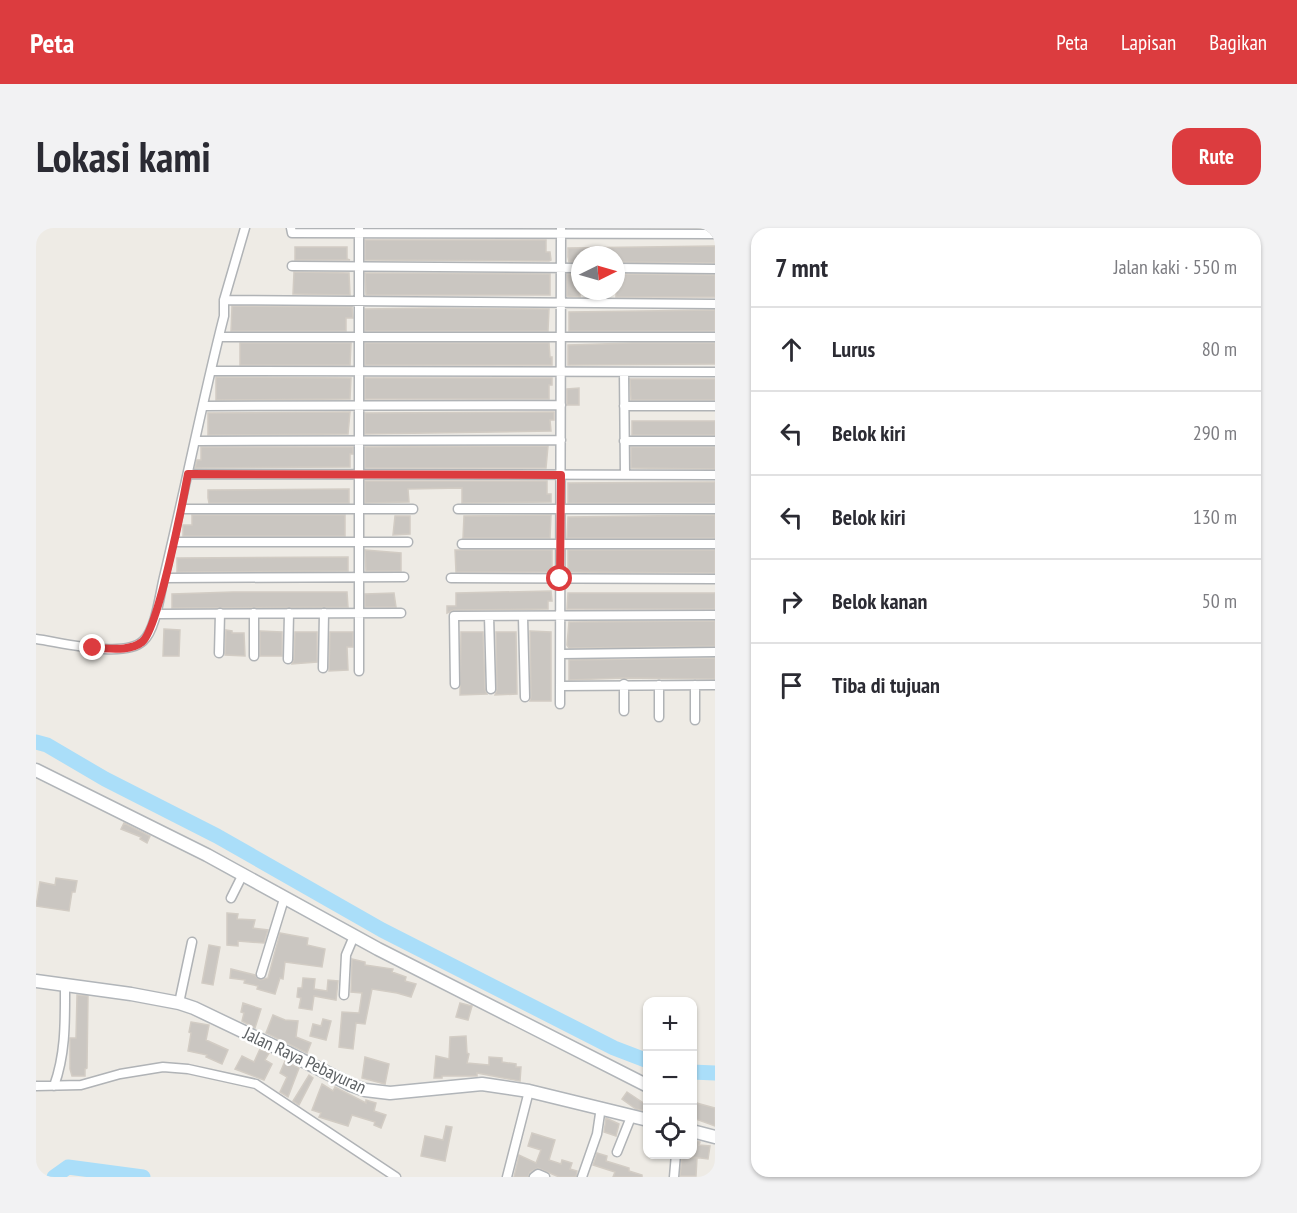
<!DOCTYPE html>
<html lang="id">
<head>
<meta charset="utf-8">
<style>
  body { margin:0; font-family:"PT Sans Narrow",sans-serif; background:#f2f2f3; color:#2b2b33 }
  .controls { position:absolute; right:18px; bottom:18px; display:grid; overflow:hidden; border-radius:12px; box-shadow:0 2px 4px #0004 }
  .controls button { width:54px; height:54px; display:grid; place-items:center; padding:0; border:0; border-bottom:2px solid #e1e1e2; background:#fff; color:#2b2b33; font:30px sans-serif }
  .compass { position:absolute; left:535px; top:18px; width:54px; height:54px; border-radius:50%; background:#fff; box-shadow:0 2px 4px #0004; rotate:85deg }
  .stop { position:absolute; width:18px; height:18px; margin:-14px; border:4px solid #dc3c3f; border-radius:50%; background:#fff }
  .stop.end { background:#dc3c3f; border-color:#fff; box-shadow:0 2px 6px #0008 }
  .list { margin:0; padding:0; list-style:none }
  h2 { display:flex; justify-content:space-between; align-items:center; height:78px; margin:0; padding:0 24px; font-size:26px }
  h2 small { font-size:20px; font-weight:400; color:#7c7c81 }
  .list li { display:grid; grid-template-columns:39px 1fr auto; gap:18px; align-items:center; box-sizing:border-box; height:84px; padding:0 24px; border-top:2px solid #e1e1e2 }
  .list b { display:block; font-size:22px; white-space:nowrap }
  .list em { font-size:20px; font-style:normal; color:#7c7c81 }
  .icon { flex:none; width:33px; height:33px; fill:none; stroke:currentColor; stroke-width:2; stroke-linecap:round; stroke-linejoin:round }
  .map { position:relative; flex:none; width:679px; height:949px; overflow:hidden; border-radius:18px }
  header { display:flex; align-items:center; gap:36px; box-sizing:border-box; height:84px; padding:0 30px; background:#dc3c3f; color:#fff }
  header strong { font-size:28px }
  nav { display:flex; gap:33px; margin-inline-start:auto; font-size:21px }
  .intro { display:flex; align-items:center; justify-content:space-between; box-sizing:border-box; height:144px; padding:0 36px }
  h1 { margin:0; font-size:42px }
  .button { padding:15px 27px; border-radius:18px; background:#dc3c3f; color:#fff; font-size:21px; font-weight:700 }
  main { display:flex; gap:36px; padding:0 36px }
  aside { flex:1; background:#fff; border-radius:18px; box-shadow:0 2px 4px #0004 }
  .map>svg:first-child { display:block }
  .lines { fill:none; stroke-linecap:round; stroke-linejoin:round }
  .river { stroke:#aadef9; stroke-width:15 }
  .building { fill:#cac6c1; stroke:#d2ccc4; stroke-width:1.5 }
  .street-casing { stroke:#b0b3b6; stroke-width:11 }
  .secondary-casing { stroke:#b1b5b9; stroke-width:15 }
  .street { stroke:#fff; stroke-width:8 }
  .secondary { stroke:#fff; stroke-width:12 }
  .route { stroke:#dc3c3f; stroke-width:8 }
  .labels { text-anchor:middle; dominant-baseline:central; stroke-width:5; stroke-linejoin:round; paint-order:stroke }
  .street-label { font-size:18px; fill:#5d6164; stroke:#fff }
</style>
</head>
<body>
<header>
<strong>Peta</strong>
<nav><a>Peta</a><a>Lapisan</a><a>Bagikan</a></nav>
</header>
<div class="intro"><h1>Lokasi kami</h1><a class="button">Rute</a></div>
<main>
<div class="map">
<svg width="679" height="949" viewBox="0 0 679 949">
  <rect width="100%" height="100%" fill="#eeebe5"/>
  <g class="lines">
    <path class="river" d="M0,514L11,517L69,551L181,608L346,702L578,820L612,833
      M656,844L679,845
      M18,949L32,939L107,949"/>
  </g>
  <path class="building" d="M329,12H510V24H514L515,32L513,33L329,32Z
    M679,18V35L580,34V27H544V34H533L532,29V20Z
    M259,19H311V31L314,32H259Z
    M258,44L313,45L314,67L257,66Z
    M329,45L514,46V67H330Z
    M531,46H544V69L531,68Z
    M580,46L679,47V69H580Z
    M196,78L316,79L317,90H310V103H195Z
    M395,80L513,81L512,103H329V81Z
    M679,82V103H533V84Z
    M204,115H315L314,137H204Z
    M329,115H513L514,129H516V137H329Z
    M596,115H679V136L532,137V117Z
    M180,149L315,150L314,171L180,172Z
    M329,150H516V157H513V171H329Z
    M594,151H679V172H595Z
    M543,160V177H531V161Z
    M314,184L312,206L172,207V185Z
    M518,184V192H514L515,203L329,206V185Z
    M596,193H679V207H596Z
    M512,218L510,240H329V219Z
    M165,219H317V226H314V239L159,240L161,232H165Z
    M595,219H679V241L595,240Z
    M329,253H511V266H515V274L426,275V260L372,261L373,274L329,275Z
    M679,254V275H532V255Z
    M313,261V275H173L172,270V262Z
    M156,287H309V308H147V297H156Z
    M515,287L514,310H427L428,288Z
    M679,287V310H531L532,289Z
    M359,288H374V306L357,307Z
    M329,322L365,325V343H330Z
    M419,322H516V344H420Z
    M532,322H679V345L532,344Z
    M312,329V343L141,344V330Z
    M515,363L516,373H512V381L418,382L411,385V378H420V365Z
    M197,364H311L312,379L136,380V366Z
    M358,365L360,379H329V366Z
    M532,365H679V381H531Z
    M679,393V418L533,420L531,417L533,394Z
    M128,401L144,402L143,428H127Z
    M190,402L196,403V405H208L209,428L189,427Z
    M224,403L246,404V428H224Z
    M494,403L515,404V473H494L495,469Z
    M259,404H281V434L256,436L258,431Z
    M294,404H317V419H311L312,442L293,443Z
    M425,404H447L449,461L451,466L424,467Z
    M460,404H480L481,466L459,467L461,461Z
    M679,430V451L587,450L533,452V432Z
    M88,595L114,608L111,615L104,611L105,609L85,601Z
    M20,650L41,653L39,664H36L33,683L0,678L4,654L19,657Z
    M191,685L202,686L201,691L219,692L217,700L232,702L228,715L202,713V718L191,717Z
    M244,705L272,710L271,717L289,721L286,739L249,734L247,751L244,750L239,766L221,761L222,758L208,755L209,752L194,750L195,741L219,747L224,752L232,750Z
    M173,717L184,719L177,757L166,755Z
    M316,731L329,734V737L357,741L356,744L370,749L369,753L380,756L375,769L361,765L336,761L329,796L320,795L317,821L303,819L306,784L323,785L326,765L315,764Z
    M267,750L279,751L278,761L291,763L292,752L302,753L300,772L278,768L276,782L263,780L265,770L261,769L262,760H266Z
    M41,767L52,768L51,840L49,841V848H36L34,841V810H40Z
    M207,775L225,781L219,800L206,793L208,785L205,784Z
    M424,775L436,778L432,792L420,789Z
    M237,787L249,792L262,793L260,809L275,815L271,825L230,805Z
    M287,791L295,793L290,812L274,808L277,796L285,798Z
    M155,794L173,797L170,812L192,822L186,836L170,829L171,827L152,823L155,805L153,804Z
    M430,808L431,825L433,826L431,835L453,837V829L466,830V834L480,836V839H485L484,853L441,845V848H406V850H398L400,828L413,831L414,809Z
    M224,821L233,825L229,832L236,836L228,852L199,841L206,828L218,834Z
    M329,829L353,836L349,856L326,850Z
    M249,833L263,840L252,869L244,864L251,849L244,845Z
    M273,847L277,850L263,877L257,873Z
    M286,856L297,863L299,859L330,875V872L340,875L338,883L350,887L345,900L338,897L339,894L316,887L312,898L283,889L285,885L276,882Z
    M591,864L612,878L611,883L600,881L586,871Z
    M657,874L679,880V898L657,890Z
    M570,890L583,896L580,908L568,904Z
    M410,898L416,899L409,933L385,928L389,908L407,912Z
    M496,905L519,912L513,932L525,936L526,932L536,935L534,941L541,943L540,949H523L502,940L494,944L492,949H478L483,927L500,935L505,922L492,918Z
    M657,912L664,914L663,917L674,918L672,931L657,929Z
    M561,925L571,928L570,933L593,940V943L606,947V949H577L579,944L557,937Z
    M646,929L661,930L660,948H644Z"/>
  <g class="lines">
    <g class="street-casing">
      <path id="street" d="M255,0L256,5L679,6
        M323,0V443
        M256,38L544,40
        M580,40L679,41
        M188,72L209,0
        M183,109H679
        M176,143L679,144
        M588,144L589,247
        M168,178L525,177
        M588,178H679
        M159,213L525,212
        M588,213H679
        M152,246L679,247
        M145,281H377
        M422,281H679
        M138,314H372
        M426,316H679
        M128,350L368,349
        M415,350L679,351
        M218,385V428
        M121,386L365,385
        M453,388L455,461
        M487,389L489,469
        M0,411C24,414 88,431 107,413C120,402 124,365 128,349C149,262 166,174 188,88V72L679,76
        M183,425L184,385
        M525,426L679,424
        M252,431L253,385
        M287,440L288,385
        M419,456L418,388L679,387
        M588,456V483
        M524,458L679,457
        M524,476L525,0
        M623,489V457
        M659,492V457
        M195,670L206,648
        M225,746L248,671
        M308,767L310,727L318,708
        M143,775L156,714
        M0,858L45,857L84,846L127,839L152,841L220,856L360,949
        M18,858C30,825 29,792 29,756
        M581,924L595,889
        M471,949L493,863
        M498,949L502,946L509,949
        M546,949L561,906L565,879
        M638,949L640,926"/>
    </g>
    <g class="secondary-casing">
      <path id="secondary" d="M0,542L171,627L342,721L612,858
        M0,753L95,766L143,775L158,780L252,825L315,857L329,862L354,865L446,856L493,863L612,892
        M656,903L679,909"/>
    </g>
    <use href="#street" class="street"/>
    <use href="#secondary" class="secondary"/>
  </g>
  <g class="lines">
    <path class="route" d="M57,420C72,420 93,424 106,414C122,402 147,273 152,246L525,247L524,351"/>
  </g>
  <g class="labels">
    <g class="street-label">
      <text transform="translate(269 832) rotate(25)">Jalan Raya Pebayuran</text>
    </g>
  </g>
</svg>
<div class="controls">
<button>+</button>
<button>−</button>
<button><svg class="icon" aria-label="locate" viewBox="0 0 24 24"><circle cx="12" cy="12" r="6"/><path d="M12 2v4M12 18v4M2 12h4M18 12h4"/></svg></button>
</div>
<svg class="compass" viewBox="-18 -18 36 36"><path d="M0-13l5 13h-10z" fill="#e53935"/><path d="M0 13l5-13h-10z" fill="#7c7c81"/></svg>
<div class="stop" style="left:524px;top:351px"></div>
<div class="stop end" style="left:57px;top:420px"></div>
</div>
<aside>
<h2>7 mnt<small>Jalan kaki · 550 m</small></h2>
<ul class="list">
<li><svg class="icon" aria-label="ahead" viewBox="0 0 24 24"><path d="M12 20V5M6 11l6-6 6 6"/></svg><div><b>Lurus</b></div><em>80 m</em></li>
<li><svg class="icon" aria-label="left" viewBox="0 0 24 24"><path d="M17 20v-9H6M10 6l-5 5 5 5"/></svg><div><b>Belok kiri</b></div><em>290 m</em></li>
<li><svg class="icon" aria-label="left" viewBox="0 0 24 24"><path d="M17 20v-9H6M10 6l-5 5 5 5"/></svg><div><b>Belok kiri</b></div><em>130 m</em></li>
<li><svg class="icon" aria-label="right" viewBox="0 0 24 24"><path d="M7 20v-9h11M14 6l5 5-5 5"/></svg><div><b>Belok kanan</b></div><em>50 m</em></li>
<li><svg class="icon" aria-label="arrive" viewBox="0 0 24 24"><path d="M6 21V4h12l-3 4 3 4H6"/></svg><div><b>Tiba di tujuan</b></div></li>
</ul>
</aside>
</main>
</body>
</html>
